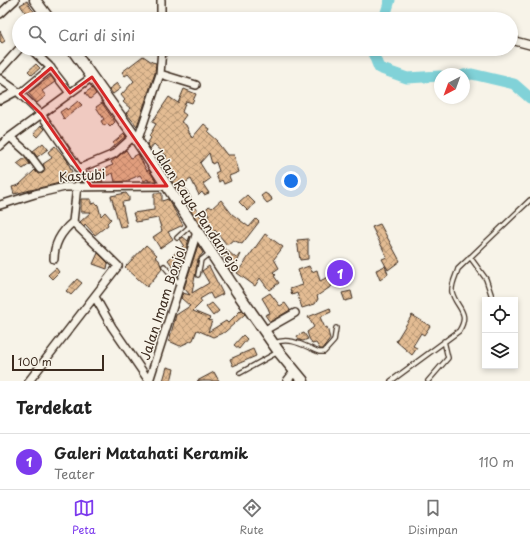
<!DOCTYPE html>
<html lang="id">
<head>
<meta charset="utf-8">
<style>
  body { margin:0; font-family:"Playpen Sans",sans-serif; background:#f6f6f6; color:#222 }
  .controls { position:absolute; right:12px; bottom:12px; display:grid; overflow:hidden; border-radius:0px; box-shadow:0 2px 6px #0003 }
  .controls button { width:36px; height:36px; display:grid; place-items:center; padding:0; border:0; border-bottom:1px solid #e0e0e0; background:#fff; color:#222; font:20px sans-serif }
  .compass { position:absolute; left:434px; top:68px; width:36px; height:36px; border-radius:50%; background:#fff; box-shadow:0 2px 6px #0003; rotate:221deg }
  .scale { position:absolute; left:12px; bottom:10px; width:92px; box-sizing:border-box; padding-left:4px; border:2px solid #3b2a1e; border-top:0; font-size:11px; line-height:14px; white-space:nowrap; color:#3b2a1e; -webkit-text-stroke:3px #f7f3e8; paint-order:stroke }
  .you { position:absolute; left:291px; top:181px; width:14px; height:14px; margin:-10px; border:3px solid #fff; border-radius:50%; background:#1a73e8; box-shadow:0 0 0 6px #1a73e833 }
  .badge { display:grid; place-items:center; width:26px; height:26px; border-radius:50%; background:#7c3aed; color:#fff; font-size:13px; font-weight:700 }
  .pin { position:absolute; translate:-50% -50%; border:2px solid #fff; box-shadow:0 1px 4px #0006 }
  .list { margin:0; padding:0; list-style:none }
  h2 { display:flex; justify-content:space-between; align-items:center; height:52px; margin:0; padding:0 16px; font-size:17px }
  h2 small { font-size:13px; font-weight:400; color:#767676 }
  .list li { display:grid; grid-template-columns:26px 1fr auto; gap:12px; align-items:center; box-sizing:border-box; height:56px; padding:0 16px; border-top:1px solid #e0e0e0 }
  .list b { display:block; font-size:15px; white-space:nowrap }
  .list p { margin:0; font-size:13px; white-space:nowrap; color:#767676 }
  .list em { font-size:13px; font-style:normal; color:#767676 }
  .icon { flex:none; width:22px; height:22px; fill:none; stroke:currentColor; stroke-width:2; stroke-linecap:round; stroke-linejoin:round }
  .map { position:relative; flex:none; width:530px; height:381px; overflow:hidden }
  .search { position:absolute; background:#fff; box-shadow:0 2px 6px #0003; left:12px; right:12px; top:12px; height:44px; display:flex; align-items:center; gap:10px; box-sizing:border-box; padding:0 14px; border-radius:22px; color:#767676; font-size:15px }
  .sheet { height:108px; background:#fff }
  nav { display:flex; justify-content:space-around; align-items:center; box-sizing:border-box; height:56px; border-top:1px solid #e0e0e0; background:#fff; font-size:11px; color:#767676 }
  nav a { display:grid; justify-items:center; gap:2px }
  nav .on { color:#7c3aed }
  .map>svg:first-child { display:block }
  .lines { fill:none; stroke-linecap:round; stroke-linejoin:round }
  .river { stroke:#81d2d8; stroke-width:11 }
  .building { fill:url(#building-cross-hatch); stroke:#3b2a1e }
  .service-casing { stroke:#3b2a1e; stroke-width:6 }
  .minor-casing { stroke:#3b2a1e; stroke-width:10 }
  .secondary-casing { stroke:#3b2a1e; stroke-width:13 }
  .service { stroke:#f7f3e8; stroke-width:3.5 }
  .minor { stroke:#f7f3e8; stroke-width:7 }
  .secondary { stroke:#f7f3e8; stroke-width:10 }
  .marked { fill:#d62828; fill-opacity:0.2; stroke:#d62828; stroke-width:3; stroke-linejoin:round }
  .labels { text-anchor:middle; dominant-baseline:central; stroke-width:3; stroke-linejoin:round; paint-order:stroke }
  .street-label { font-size:13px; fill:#3b2a1e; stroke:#f7f3e8 }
</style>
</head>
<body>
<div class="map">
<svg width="530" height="381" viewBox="0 0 530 381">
  <defs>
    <pattern id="building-cross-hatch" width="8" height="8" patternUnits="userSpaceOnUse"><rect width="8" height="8" fill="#e3bc93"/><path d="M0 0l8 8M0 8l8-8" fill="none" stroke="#b99977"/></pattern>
  </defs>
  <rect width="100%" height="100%" fill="#f7f3e8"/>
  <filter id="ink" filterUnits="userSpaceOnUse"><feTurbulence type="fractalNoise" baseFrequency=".025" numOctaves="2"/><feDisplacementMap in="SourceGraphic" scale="8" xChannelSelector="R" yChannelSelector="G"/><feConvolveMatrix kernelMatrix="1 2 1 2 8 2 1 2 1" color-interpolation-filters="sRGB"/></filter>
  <g filter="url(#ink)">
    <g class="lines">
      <path class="river" d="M384,19L390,0
        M374,49L373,53L379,68L407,78L440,76
        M464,75L472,74L514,84L530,98"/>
    </g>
    <path class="building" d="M27,1L31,8L41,19H30L20,5Z
      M0,31L5,41L2,43L0,41Z
      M143,56L152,62L156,63L155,73L137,126L126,113L131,109L123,102L125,100L121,95L134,81L128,74L125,76L122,72Z
      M36,64L40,68L32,75L28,71Z
      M51,76L55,82L42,91L46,96L37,103L28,93Z
      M117,83L121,88L113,94L109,89Z
      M92,88L96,94L90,99L85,93Z
      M184,89L196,94L192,103L186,101L182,112L186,115L181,122L186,125L192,138L204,124L210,129L208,132L218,141L217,142L227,155H234L239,172L229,176L231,181L224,184L222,180L219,182L215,173L219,171L216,162L212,164L209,153L200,163L210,179L203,184L209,193L204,195L202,192L199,195L191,179L183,184L192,200L190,201L202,218L209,215L206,209L209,206L212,208L221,200L232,214L249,227L256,219L259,222L242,244L233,240L227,245L215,230L212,234L204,227L202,228L172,182L178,178L171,170L167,174L159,163L167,156L154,144L150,149L147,144L151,138L149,136L156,124L152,122L169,97L178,103Z
      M78,101L82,105L64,119L60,112L66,108L67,110Z
      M102,103L115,122L110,127L107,124L104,126L101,121L104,119L96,107Z
      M41,125L45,129L38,137L34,133Z
      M124,134L126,136L108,151L114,146L113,143Z
      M43,143L48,149L37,157L33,151Z
      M55,146L67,160L72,172L62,179L77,175L82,182H64L14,194L12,187L19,185L35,170L38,174L43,173L45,169L43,164L52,158L48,152Z
      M126,150L131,158L138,154L147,171L149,170L156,181H148V179L144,181L140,175L126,181L115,182L113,173L101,178L103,182H94L88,172H96L113,165L111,162Z
      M25,158L30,164L23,169L17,164Z
      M126,193L129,197V201L122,202L127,226L120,227L111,196Z
      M154,193H162V201L168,199L183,225L168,232L173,239L160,248L153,237L162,231L158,218L136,222L133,213L154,210Z
      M265,193L271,197L272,200L267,203L261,196Z
      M247,195L255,203L248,211L239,202Z
      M81,199H91V204L96,203L98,205L101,216L105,212L111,219L107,223L108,225L95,235L85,224L84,226L80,222L91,212H81Z
      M380,224L400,261L388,270L382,259L387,257L372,227Z
      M265,234L283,247L274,259L279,268L273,272L276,275L274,276L279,283L269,290L260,278L255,286L237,273Z
      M190,236L177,277L172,270L174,268L168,260L184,245L180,239L183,237L188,241Z
      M308,239V259L300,260L297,240Z
      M146,245L157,255L155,257L159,260L162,269L147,287L125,267Z
      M198,245L203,253L198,259L192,293L209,283L202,271L209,266L223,294L213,299L210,293L200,299L202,302L193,311L210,318L208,320L212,321L208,332L226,321L228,323L241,310L245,314L225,332L213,337L197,330L193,340L180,346L169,341L176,315L190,306L181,298L183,293L190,295L184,288Z
      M221,245L236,258L241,254L232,273L228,266L232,262L220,254L217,249Z
      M98,253L108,263L107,269L93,264Z
      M309,266L312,272L317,270L320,281L328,277L332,286L317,296L318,299L315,304L302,308L297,293L292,295L290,289L303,285L298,270Z
      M385,266L388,274L380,280L376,270Z
      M56,268L59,272L52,279L48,275Z
      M77,279L82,283L71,295L66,291Z
      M351,291L353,299L345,301L342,293Z
      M270,293L280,306L285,303L290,310L270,322L265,315L270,313L268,308L262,298Z
      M212,303L219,311L213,316L206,307Z
      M330,308L331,312L320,317L325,328L327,327L330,339L323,349H320L316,343L312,344L309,338L307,332L314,327L308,317Z
      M412,315L430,326L424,335L421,333L413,346L417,348L412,355L396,341Z
      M304,333L308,339L303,341L299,340L297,336Z
      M243,335L247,339L239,349L234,345Z
      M253,349L256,356L233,366L230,359Z
      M167,367L174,369L171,381H163Z
      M214,372L219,381H197Z"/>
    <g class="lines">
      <g class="service-casing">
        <path id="service" d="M177,238L191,225
          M470,257L486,279L493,300
          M164,266L180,285
          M198,275L201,260L211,252
          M274,343C290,336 304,346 319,352H324L334,341L336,328
          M240,373L278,352
          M391,381L459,331C471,312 456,308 452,292C451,284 456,276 458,269L530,200
          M428,381L448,358L444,341"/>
      </g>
      <g class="minor-casing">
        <path id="minor" d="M161,0V19
          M0,14L15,0
          M511,40L530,45
          M31,49L49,66L70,93
          M0,70L19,49
          M160,74L196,85
          M0,79L17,91L41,114L91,186
          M20,94L51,68
          M0,100L17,91
          M137,142L160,74L162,49
          M0,146L10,137
          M40,169L28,153L10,137L92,77
          M78,169L114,154L134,136
          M0,205L35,194L65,187L167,186
          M54,259C54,243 61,232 73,222
          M95,297L112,327L149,381
          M265,330L295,313
          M29,381L118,266L73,222L77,186
          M149,381L197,232
          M287,381L294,372"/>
      </g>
      <g class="secondary-casing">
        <path id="secondary" d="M35,0L49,19
          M72,49L134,136L237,292L279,352L303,381"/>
      </g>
      <use href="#service" class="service"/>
      <use href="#minor" class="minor"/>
      <use href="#secondary" class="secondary"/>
    </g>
  </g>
  <path class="marked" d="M51,68L70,93L92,77L167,186H91L41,114L20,94Z"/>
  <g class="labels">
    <g class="street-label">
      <text transform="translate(82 175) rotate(-4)">Kastubi</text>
      <text transform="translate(197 209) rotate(56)">Jalan Raya Pandanrejo</text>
      <text transform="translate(162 303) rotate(-72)">Jalan Imam Bonjol</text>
    </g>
  </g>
</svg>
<div class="controls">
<button><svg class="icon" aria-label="locate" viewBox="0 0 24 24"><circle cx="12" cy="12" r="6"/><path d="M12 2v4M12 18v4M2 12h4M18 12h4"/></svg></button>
<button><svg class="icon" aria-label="layers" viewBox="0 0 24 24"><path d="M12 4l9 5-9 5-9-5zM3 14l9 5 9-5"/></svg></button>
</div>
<svg class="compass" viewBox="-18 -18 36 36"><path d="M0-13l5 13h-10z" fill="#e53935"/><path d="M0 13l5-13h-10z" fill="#767676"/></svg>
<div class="scale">100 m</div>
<div class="you"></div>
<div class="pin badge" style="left:340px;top:273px">1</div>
<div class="search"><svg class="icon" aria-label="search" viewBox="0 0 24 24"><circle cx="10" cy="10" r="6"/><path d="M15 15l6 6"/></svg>Cari di sini</div>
</div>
<section class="sheet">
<h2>Terdekat<small></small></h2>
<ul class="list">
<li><span class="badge">1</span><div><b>Galeri Matahati Keramik</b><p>Teater</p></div><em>110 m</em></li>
</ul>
</section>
<nav>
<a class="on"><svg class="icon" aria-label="map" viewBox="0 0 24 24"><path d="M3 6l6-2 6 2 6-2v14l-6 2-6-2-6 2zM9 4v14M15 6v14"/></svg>Peta</a>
<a><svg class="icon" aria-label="directions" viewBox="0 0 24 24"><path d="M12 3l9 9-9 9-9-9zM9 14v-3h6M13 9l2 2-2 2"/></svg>Rute</a>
<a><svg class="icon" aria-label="saved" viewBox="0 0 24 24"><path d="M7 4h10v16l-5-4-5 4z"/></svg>Disimpan</a>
</nav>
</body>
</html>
